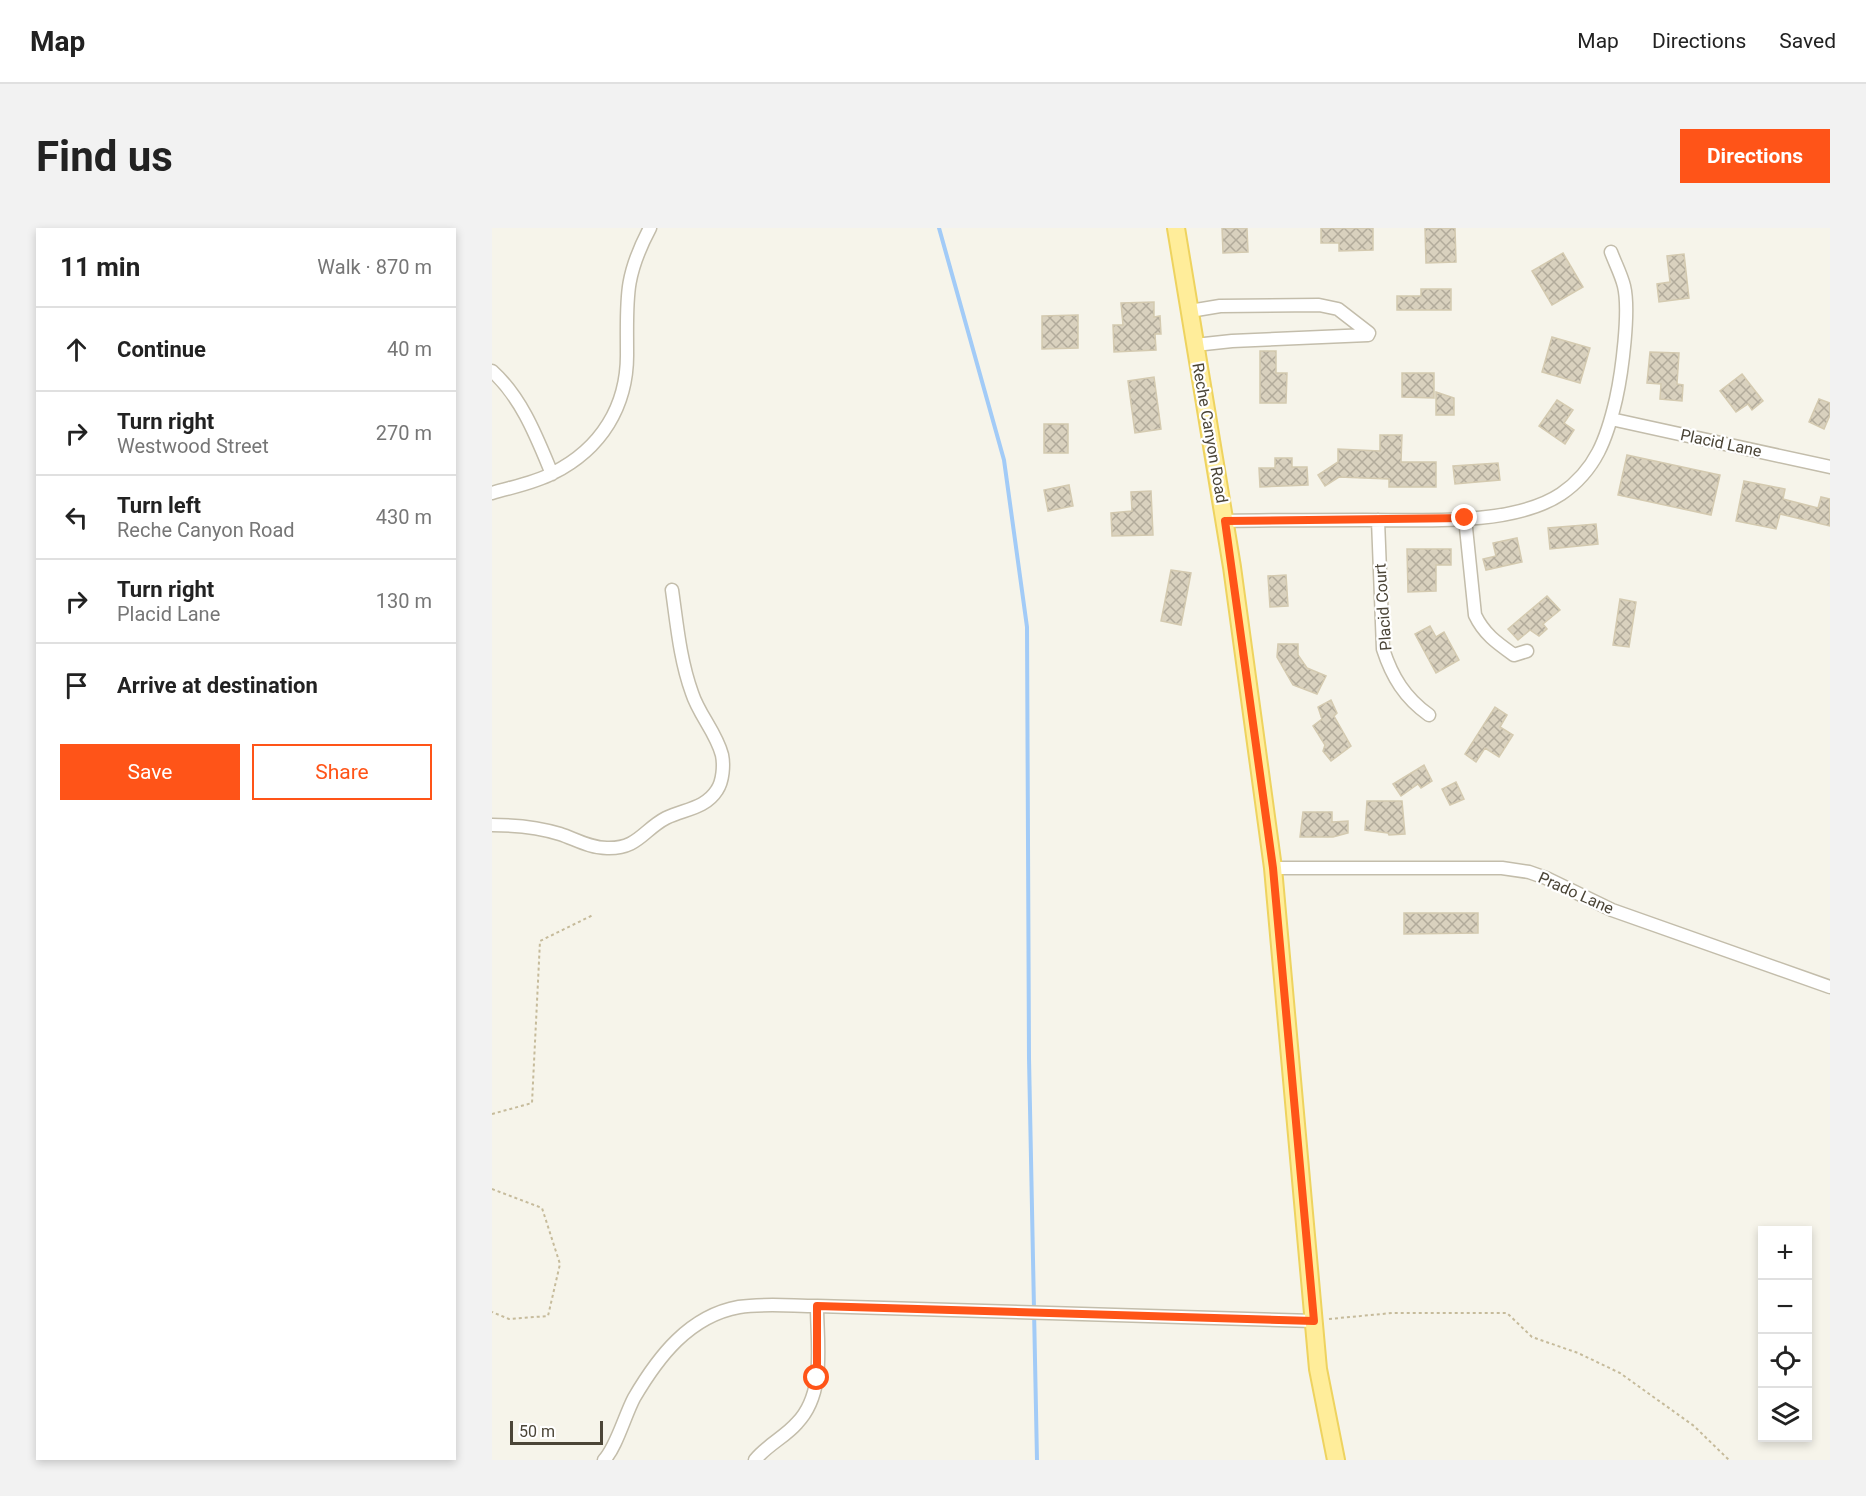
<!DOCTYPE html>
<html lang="en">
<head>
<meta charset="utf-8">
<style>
  body { margin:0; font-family:Roboto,sans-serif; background:#f2f2f2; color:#222 }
  .controls { position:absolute; right:18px; bottom:18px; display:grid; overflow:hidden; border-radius:0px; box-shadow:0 3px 9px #0003 }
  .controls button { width:54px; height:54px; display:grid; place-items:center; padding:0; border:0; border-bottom:2px solid #e0e0e0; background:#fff; color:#222; font:30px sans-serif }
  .scale { position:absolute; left:18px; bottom:15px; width:93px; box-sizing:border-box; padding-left:6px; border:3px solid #4b4537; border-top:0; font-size:16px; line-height:21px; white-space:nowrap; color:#4b4537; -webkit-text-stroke:4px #fff; paint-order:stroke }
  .stop { position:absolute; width:18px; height:18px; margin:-14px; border:4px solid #ff5418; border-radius:50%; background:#fff }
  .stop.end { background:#ff5418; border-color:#fff; box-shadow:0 2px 6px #0008 }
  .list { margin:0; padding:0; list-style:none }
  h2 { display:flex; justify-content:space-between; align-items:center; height:78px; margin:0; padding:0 24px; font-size:26px }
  h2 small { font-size:20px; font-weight:400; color:#767676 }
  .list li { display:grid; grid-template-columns:39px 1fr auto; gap:18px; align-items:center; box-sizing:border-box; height:84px; padding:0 24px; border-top:2px solid #e0e0e0 }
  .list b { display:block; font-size:22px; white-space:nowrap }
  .list p { margin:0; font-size:20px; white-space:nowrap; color:#767676 }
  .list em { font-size:20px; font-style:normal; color:#767676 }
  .actions { display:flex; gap:12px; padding:18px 24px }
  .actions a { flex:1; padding:14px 0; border:2px solid #ff5418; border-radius:0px; text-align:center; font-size:21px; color:#ff5418 }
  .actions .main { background:#ff5418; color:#fff }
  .icon { flex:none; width:33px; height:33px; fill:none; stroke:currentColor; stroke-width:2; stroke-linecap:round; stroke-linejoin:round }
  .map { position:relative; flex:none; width:1338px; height:1232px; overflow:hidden; border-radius:0px }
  header { display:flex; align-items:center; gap:36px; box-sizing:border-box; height:84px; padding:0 30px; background:#fff; border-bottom:2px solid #e0e0e0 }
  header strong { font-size:28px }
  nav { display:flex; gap:33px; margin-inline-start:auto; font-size:21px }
  .intro { display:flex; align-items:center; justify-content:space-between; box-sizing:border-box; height:144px; padding:0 36px }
  h1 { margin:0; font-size:42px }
  .button { padding:15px 27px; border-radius:0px; background:#ff5418; color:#fff; font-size:21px; font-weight:700 }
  main { display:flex; gap:36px; padding:0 36px }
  aside { flex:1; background:#fff; border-radius:0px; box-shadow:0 3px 9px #0003 }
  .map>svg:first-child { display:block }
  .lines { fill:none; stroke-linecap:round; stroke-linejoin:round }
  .stream { stroke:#a2cbf7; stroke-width:4 }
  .building { fill:url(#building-cross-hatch); stroke:#d4cab0; stroke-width:1.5 }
  .minor-casing { stroke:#c3bdab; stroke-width:15 }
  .major-casing { stroke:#eed35f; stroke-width:20 }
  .path { stroke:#c6bb9b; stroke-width:2; stroke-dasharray:3 3; stroke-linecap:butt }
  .minor { stroke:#fff; stroke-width:12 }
  .major { stroke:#ffed9a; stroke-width:16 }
  .route { stroke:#ff5418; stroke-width:8 }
  .labels { text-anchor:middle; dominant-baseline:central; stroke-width:4.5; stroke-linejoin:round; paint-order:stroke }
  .street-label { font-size:16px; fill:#4b4537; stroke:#fff }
</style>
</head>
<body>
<header>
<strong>Map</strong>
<nav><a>Map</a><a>Directions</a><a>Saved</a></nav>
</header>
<div class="intro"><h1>Find us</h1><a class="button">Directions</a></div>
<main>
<aside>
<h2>11 min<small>Walk · 870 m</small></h2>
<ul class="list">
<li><svg class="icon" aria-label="ahead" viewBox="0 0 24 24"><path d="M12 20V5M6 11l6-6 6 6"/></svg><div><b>Continue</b></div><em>40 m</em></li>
<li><svg class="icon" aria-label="right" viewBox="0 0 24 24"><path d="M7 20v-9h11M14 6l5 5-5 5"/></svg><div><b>Turn right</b><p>Westwood Street</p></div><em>270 m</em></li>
<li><svg class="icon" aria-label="left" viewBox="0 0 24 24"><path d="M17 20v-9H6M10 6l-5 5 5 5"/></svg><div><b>Turn left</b><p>Reche Canyon Road</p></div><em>430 m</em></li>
<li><svg class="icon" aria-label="right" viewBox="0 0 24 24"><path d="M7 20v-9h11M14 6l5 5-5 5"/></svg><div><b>Turn right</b><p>Placid Lane</p></div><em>130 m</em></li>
<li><svg class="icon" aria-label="arrive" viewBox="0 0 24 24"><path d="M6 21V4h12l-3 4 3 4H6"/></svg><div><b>Arrive at destination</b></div></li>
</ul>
<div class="actions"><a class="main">Save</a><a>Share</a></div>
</aside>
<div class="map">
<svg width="1338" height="1232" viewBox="0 0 1338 1232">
  <defs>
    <pattern id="building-cross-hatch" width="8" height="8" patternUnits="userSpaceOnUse" patternTransform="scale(1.5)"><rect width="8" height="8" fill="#d9d1be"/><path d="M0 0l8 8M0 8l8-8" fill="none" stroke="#b2ab9b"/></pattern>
  </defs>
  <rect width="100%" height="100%" fill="#f6f4ea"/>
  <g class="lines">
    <path class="stream" d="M447,0L512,232L535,399L537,830L545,1232"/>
  </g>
  <path class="building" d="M730,0H755L756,24L731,25Z
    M829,0H881V22L847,23V15H829Z
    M933,0H963L964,34L934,35Z
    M1071,25L1091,59L1060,77L1040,43Z
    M1192,26L1197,70L1167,74L1165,56L1178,54L1175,28Z
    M929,61H959V82H905V68H929Z
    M662,74V89L668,88L669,106H663L664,122L622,124L621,97H631L629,75Z
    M586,87V120L550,121V88Z
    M1060,109L1098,120L1088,155L1050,144Z
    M768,123H784V145H795L794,175H768Z
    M1158,124L1187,125L1185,156L1191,157L1190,173L1168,171L1169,156L1155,155Z
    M910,145H942V170L910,169Z
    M1250,146L1271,173L1260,182L1256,176L1244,184L1228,163Z
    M662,149L669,201L643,205L636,153Z
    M944,164L962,170V187H944Z
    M1327,171L1338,175V187L1332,201L1317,194Z
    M1065,172L1081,182L1072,195L1082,202L1073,216L1047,198Z
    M552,196H576V225H552Z
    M888,207H910L909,234H944V259H897V251L847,249L833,258L826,247L846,234V221L888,223Z
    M1135,227L1228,247L1219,287L1126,267Z
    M783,230H800V239H815L816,257L768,259L767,240H783Z
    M1006,235L1008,252L963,256L961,238Z
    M1252,253L1293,261L1291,271L1326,280L1329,269L1338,271V298L1288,286L1284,301L1244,293Z
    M577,257L581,278L556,283L552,262Z
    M659,263L661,307L620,308L619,285L640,283L639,264Z
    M1104,296L1106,316L1058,321L1056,300Z
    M1025,310L1030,334L994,342L991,331L1004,328L1001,315Z
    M915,321H959V337H944V363L916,364Z
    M679,342L699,345L689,397L669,393Z
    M794,347L796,378L778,379L776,348Z
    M1055,368L1068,382L1051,396L1055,401L1047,408L1038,402L1026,412L1016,401Z
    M1128,371L1144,374L1137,419L1121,417Z
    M938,398L944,409L952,404L967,432L944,445L923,406Z
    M786,416H806V427L815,440L834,448L825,466L801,457L785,429Z
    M839,472L845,485L842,488L859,518L839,533L831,523L833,517L821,498L830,491L826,479Z
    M1003,479L1015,487L1008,499L1021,507L1007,529L993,520L984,534L973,526Z
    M932,537L940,553L929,560L926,556L909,568L901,556Z
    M964,554L972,571L958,577L950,561Z
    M875,573H910L913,606L897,607L896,605L873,602Z
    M811,584H840V594L856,593V605L841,609H808Z
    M912,685H986V705L912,706Z"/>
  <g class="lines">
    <g class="minor-casing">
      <path id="minor" d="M698,83L728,78L827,77L846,81L877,105L876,107L740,113L703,117
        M0,143C30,170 45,210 60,246
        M1119,191L1338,239
        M0,265C20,259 43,255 61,245C109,221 136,178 135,124C135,70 132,49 158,0
        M973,290L983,387C992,406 1005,415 1022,427L1035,423
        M886,292L891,421C900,449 913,470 937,487
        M733,293C780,292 826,292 873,292C930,292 1021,298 1069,266C1104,242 1115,210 1124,171C1130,144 1138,83 1132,58C1129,46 1123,35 1119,24
        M0,597C22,597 46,599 68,606C83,611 98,620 115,620C146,621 151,602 174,590C192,581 213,581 225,562C231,553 232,537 230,527C224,504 207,487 200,465C188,432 185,397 180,362
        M781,640H1010L1037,644L1054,650L1120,682L1338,759
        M112,1232C124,1220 133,1187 142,1170C166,1129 197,1088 247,1079C272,1075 300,1078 325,1078L822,1093
        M263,1232C275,1217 293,1209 305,1195C334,1165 325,1116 325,1078"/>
    </g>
    <g class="major-casing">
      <path id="major" d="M684,0L740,339L781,640L826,1141L844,1232"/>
    </g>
    <path class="path" d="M0,886L40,875L48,713L101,687
      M0,961L50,980L68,1036L56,1088L17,1091L0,1084
      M837,1091L900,1085H1015L1040,1109L1086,1125L1128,1145L1202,1198L1237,1232"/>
    <use href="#minor" class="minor"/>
    <use href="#major" class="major"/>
  </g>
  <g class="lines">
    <path class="route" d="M325,1150V1078L822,1093L781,640L733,293L973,290"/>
  </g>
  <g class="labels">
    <g class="street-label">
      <text transform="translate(718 205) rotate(80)">Reche Canyon Road</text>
      <text transform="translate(1229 215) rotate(12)">Placid Lane</text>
      <text transform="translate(891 379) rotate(-94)">Placid Court</text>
      <text transform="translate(1084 665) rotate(24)">Prado Lane</text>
    </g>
  </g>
</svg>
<div class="controls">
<button>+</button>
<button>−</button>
<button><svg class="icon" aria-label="locate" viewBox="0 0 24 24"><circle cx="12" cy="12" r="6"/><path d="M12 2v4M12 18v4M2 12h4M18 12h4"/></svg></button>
<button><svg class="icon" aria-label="layers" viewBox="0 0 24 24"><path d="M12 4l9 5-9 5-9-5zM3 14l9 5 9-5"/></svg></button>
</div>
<div class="scale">50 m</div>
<div class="stop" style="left:325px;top:1150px"></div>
<div class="stop end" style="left:973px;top:290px"></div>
</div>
</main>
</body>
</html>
